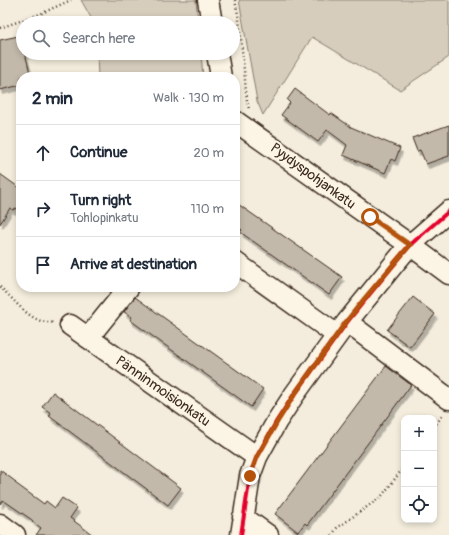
<!DOCTYPE html>
<html lang="en">
<head>
<meta charset="utf-8">
<style>
  body { margin:0; font-family:Pangolin,sans-serif; background:#f2f2f3; color:#1f2937 }
  .controls { position:absolute; right:12px; bottom:12px; display:grid; overflow:hidden; border-radius:8px; box-shadow:0 2px 6px #0003 }
  .controls button { width:36px; height:36px; display:grid; place-items:center; padding:0; border:0; border-bottom:1px solid #e0e1e3; background:#fff; color:#1f2937; font:20px sans-serif }
  .stop { position:absolute; width:12px; height:12px; margin:-9px; border:3px solid #b45309; border-radius:50%; background:#fff }
  .stop.end { background:#b45309; border-color:#fff; box-shadow:0 1px 4px #0008 }
  .list { margin:0; padding:0; list-style:none }
  h2 { display:flex; justify-content:space-between; align-items:center; height:52px; margin:0; padding:0 16px; font-size:17px }
  h2 small { font-size:13px; font-weight:400; color:#747a83 }
  .list li { display:grid; grid-template-columns:26px 1fr auto; gap:12px; align-items:center; box-sizing:border-box; height:56px; padding:0 16px; border-top:1px solid #e0e1e3 }
  .list b { display:block; font-size:15px; white-space:nowrap }
  .list p { margin:0; font-size:13px; white-space:nowrap; color:#747a83 }
  .list em { font-size:13px; font-style:normal; color:#747a83 }
  .icon { flex:none; width:22px; height:22px; fill:none; stroke:currentColor; stroke-width:2; stroke-linecap:round; stroke-linejoin:round }
  .map { position:relative; flex:none; width:449px; height:535px; overflow:hidden }
  .search { position:absolute; background:#fff; box-shadow:0 2px 6px #0003; left:16px; top:16px; width:224px; height:44px; display:flex; align-items:center; gap:10px; box-sizing:border-box; padding:0 14px; border-radius:22px; color:#747a83; font-size:15px }
  .panel { position:absolute; background:#fff; box-shadow:0 2px 6px #0003; left:16px; top:72px; width:224px; height:220px; border-radius:16px }
  .map>svg:first-child { display:block }
  .green { fill:#d6cdbd; stroke:#887c6e }
  .building { fill:#c3b9aa; stroke:#3b2a1e; filter:url(#shadow) }
  .lines { fill:none; stroke-linecap:round; stroke-linejoin:round }
  .minor-casing { stroke:#3b2a1e; stroke-width:23 }
  .path { stroke:#3b2a1e; stroke-width:2.5; stroke-dasharray:1 3; stroke-linecap:butt }
  .minor { stroke:#fcf5e5; stroke-width:20 }
  .bus-1-casing { stroke:#fcf5e5; stroke-width:7 }
  .bus-1 { stroke:#e4002b; stroke-width:4 }
  .route { stroke:#b45309; stroke-width:5 }
  .labels { text-anchor:middle; dominant-baseline:central; stroke-width:4; stroke-linejoin:round; paint-order:stroke }
  .street-label { font-size:14px; fill:#3b2a1e; stroke:#fcf5e5 }
</style>
</head>
<body>
<div class="map">
<svg width="449" height="535" viewBox="0 0 449 535">
  <defs>
    <filter id="shadow"><feDropShadow dx="2.5" dy="4.5" stdDeviation="0" flood-color="#0004"/></filter>
  </defs>
  <rect width="100%" height="100%" fill="#f4eddd"/>
  <filter id="ink" filterUnits="userSpaceOnUse"><feTurbulence type="fractalNoise" baseFrequency=".025" numOctaves="2"/><feDisplacementMap in="SourceGraphic" scale="8" xChannelSelector="R" yChannelSelector="G"/><feConvolveMatrix kernelMatrix="1 2 1 2 8 2 1 2 1" color-interpolation-filters="sRGB"/></filter>
  <g filter="url(#ink)">
    <path class="green" d="M81,0H196L198,23H94Z
      M239,0H449V57L400,90L312,37L263,115L257,101Z
      M97,53H201L203,77H98Z"/>
    <path class="building" d="M23,35V53H25L31,77H21V85L0,90V40Z
      M295,89L330,115L331,113L351,127L400,148L395,161L391,159L385,173L343,155L347,145L327,130L318,142L281,115L290,103L287,100Z
      M449,125V156L426,164L420,150L417,151L412,138Z
      M0,174L21,189V211L16,208L13,210L10,208L0,224Z
      M235,202L342,277L329,295L240,232L242,230L235,225Z
      M135,297L263,389L251,407L130,320L132,317L124,312Z
      M413,297L435,314L410,347L387,330Z
      M386,366L411,385L307,525L305,523L298,532L275,514Z
      M53,392L181,488L168,505L49,416L51,413L42,407Z
      M0,470L16,482L15,483L44,504L46,501L55,508L62,498L77,508L70,518L93,535H36L41,528L32,521V520L3,500L0,504Z"/>
    <g class="lines">
      <g class="minor-casing">
        <path id="minor" d="M208,0L212,23
          M217,53L221,77
          M235,121L410,245L449,274
          M235,262L337,335
          M347,322L449,399
          M70,325L257,457
          M88,338L129,287
          M243,517L268,535
          M0,524L15,535
          M241,535L250,476L257,457L277,421L294,395L347,322L394,264L410,245L449,211"/>
      </g>
      <path class="path" d="M235,0L239,19L247,101L249,109
        M0,28L40,14L71,0
        M0,287C13,298 24,315 41,321C45,322 50,322 54,323
        M434,427L442,416
        M332,535L337,528L381,497L404,467"/>
      <use href="#minor" class="minor"/>
      <g class="bus-1-casing">
        <path id="bus-1" d="M241,535L250,476L257,457L277,421L294,395L347,322L394,264L410,245L449,211"/>
      </g>
      <use href="#bus-1" class="bus-1"/>
    </g>
  </g>
  <g class="lines" filter="url(#ink)">
    <path class="route" d="M250,476L257,457L277,422L294,395L346,322L365,298L410,245L370,217"/>
  </g>
  <g class="labels">
    <g class="street-label">
      <text transform="translate(313 176) rotate(36)">Pyydyspohjankatu</text>
      <text transform="translate(163 391) rotate(35)">Pänninmoisionkatu</text>
    </g>
  </g>
</svg>
<div class="controls">
<button>+</button>
<button>−</button>
<button><svg class="icon" aria-label="locate" viewBox="0 0 24 24"><circle cx="12" cy="12" r="6"/><path d="M12 2v4M12 18v4M2 12h4M18 12h4"/></svg></button>
</div>
<div class="stop" style="left:370px;top:217px"></div>
<div class="stop end" style="left:250px;top:476px"></div>
<div class="search"><svg class="icon" aria-label="search" viewBox="0 0 24 24"><circle cx="10" cy="10" r="6"/><path d="M15 15l6 6"/></svg>Search here</div>
<section class="panel">
<h2>2 min<small>Walk · 130 m</small></h2>
<ul class="list">
<li><svg class="icon" aria-label="ahead" viewBox="0 0 24 24"><path d="M12 20V5M6 11l6-6 6 6"/></svg><div><b>Continue</b></div><em>20 m</em></li>
<li><svg class="icon" aria-label="right" viewBox="0 0 24 24"><path d="M7 20v-9h11M14 6l5 5-5 5"/></svg><div><b>Turn right</b><p>Tohlopinkatu</p></div><em>110 m</em></li>
<li><svg class="icon" aria-label="arrive" viewBox="0 0 24 24"><path d="M6 21V4h12l-3 4 3 4H6"/></svg><div><b>Arrive at destination</b></div></li>
</ul>
</section>
</div>
</body>
</html>
